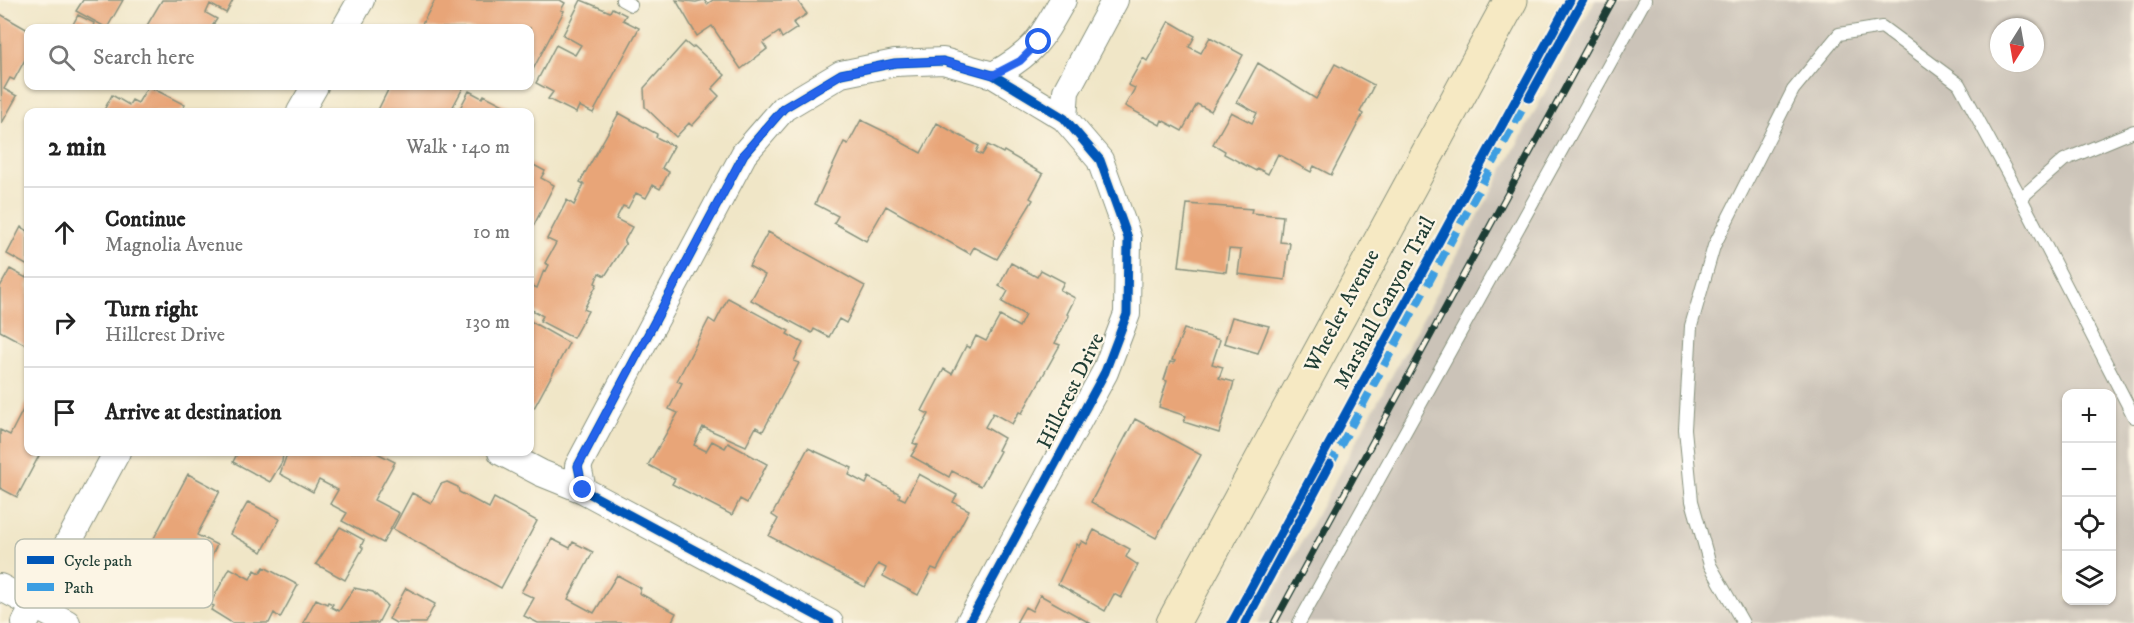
<!DOCTYPE html>
<html lang="en">
<head>
<meta charset="utf-8">
<style>
  body { margin:0; font-family:"IM FELL DW Pica",serif; background:#f2f2f2; color:#222 }
  .controls { position:absolute; right:18px; bottom:18px; display:grid; overflow:hidden; border-radius:12px; box-shadow:0 2px 4px #0004 }
  .controls button { width:54px; height:54px; display:grid; place-items:center; padding:0; border:0; border-bottom:2px solid #e0e0e0; background:#fff; color:#222; font:30px sans-serif }
  .compass { position:absolute; left:1990px; top:18px; width:54px; height:54px; border-radius:50%; background:#fff; box-shadow:0 2px 4px #0004; rotate:191deg }
  .stop { position:absolute; width:18px; height:18px; margin:-14px; border:4px solid #2563eb; border-radius:50%; background:#fff }
  .stop.end { background:#2563eb; border-color:#fff; box-shadow:0 2px 6px #0008 }
  .list { margin:0; padding:0; list-style:none }
  h2 { display:flex; justify-content:space-between; align-items:center; height:78px; margin:0; padding:0 24px; font-size:26px }
  h2 small { font-size:20px; font-weight:400; color:#767676 }
  .list li { display:grid; grid-template-columns:39px 1fr auto; gap:18px; align-items:center; box-sizing:border-box; height:90px; padding:0 24px; border-top:2px solid #e0e0e0 }
  .list b { display:block; font-size:22px; white-space:nowrap }
  .list p { margin:0; font-size:20px; white-space:nowrap; color:#767676 }
  .list em { font-size:20px; font-style:normal; color:#767676 }
  .icon { flex:none; width:33px; height:33px; fill:none; stroke:currentColor; stroke-width:2; stroke-linecap:round; stroke-linejoin:round }
  .map { position:relative; flex:none; width:2134px; height:623px; overflow:hidden }
  .search { position:absolute; background:#fff; box-shadow:0 2px 4px #0004; left:24px; top:24px; width:510px; height:66px; display:flex; align-items:center; gap:15px; box-sizing:border-box; padding:0 21px; border-radius:12px; color:#767676; font-size:22px }
  .panel { position:absolute; background:#fff; box-shadow:0 2px 4px #0004; left:24px; top:108px; width:510px; height:348px; border-radius:12px }
  .map>svg:first-child { display:block }
  .industrial { fill:#cbc3b8; fill-rule:evenodd }
  .building { fill:#e8a578 }
  .lines { fill:none; stroke-linecap:round; stroke-linejoin:round }
  .lane-casing { stroke:#88927e; stroke-width:14 }
  .street-casing { stroke:#88927e; stroke-width:28 }
  .secondary-casing { stroke:#88927e; stroke-width:35 }
  .path { stroke:#88927e; stroke-width:4; stroke-dasharray:4.5 4.5; stroke-linecap:butt }
  .lane { stroke:#fff; stroke-width:12 }
  .street { stroke:#fff; stroke-width:26 }
  .secondary { stroke:#f6e9c3; stroke-width:33 }
  .rail-casing { stroke:#1f3d34; stroke-width:7 }
  .rail { stroke:#fcf5e5; stroke-width:4.5; stroke-dasharray:14; stroke-linecap:butt }
  .quiet { stroke:#3c9ee2; stroke-width:8; stroke-dasharray:15 8; stroke-linecap:butt }
  .cycleway-casing { stroke:#fcf5e5; stroke-width:13 }
  .cycleway { stroke:#0057b8; stroke-width:9 }
  .route { stroke:#2563eb; stroke-width:8 }
  .labels { text-anchor:middle; dominant-baseline:central; stroke-width:4.5; stroke-linejoin:round; paint-order:stroke }
  .street-label { font-size:21px; fill:#1f3d34; stroke:#fcf5e5 }
  .key { fill:#fcf5e5; stroke:#babeb0; stroke-width:1.5 }
  .key-label { font-size:16px; fill:#1f3d34 }
</style>
</head>
<body>
<div class="map">
<svg width="2134" height="623" viewBox="0 0 2134 623">
  <rect width="100%" height="100%" fill="#fcf5e5"/>
  <filter id="ink" filterUnits="userSpaceOnUse"><feTurbulence type="fractalNoise" baseFrequency=".0167" numOctaves="2"/><feDisplacementMap in="SourceGraphic" scale="12" xChannelSelector="R" yChannelSelector="G"/><feConvolveMatrix kernelMatrix="1 2 1 2 8 2 1 2 1" color-interpolation-filters="sRGB"/></filter>
  <filter id="wash" filterUnits="userSpaceOnUse"><feTurbulence type="fractalNoise" baseFrequency=".008" numOctaves="4" result="noise"/><feDisplacementMap in="SourceGraphic" scale="24" xChannelSelector="R" yChannelSelector="G"/><feGaussianBlur stdDeviation="1.35" result="paint"/><feColorMatrix in="noise" values="0 0 0 0 0 0 0 0 0 0 0 0 0 0 0 0 0 1.4 0 .05"/><feComposite in="paint" operator="in"/></filter>
  <g filter="url(#wash)">
    <rect width="100%" height="100%" fill="#f0e6c7"/>
    <path class="industrial" d="M1595,0H2134V623H1258ZM1999,27H2035V63H1999ZM2066,394H2112V600H2066Z"/>
    <g id="blocks">
      <path class="building" d="M83,0H123L107,28L76,11Z
        M162,0H233L226,13L210,4L206,13L217,19L211,28H149L146,27Z
        M435,0H560L565,3L561,10L564,11L530,75V28H420Z
        M581,0L610,12L612,8L626,15L623,20L639,28L593,113L579,106L576,113L548,99L553,92L536,83L556,45L575,55L581,45L563,35Z
        M676,0L696,2L704,0L707,4L713,0H797L807,14L793,23L797,28L782,38L779,32L763,43L767,49L741,69L712,26L697,36Z
        M0,14L28,30V54L14,80L10,78L4,89L17,96L2,123Z
        M78,15L94,23L93,27L96,28H71Z
        M1169,21L1195,36L1189,47L1201,53L1210,37L1243,55L1211,111L1197,104L1182,131L1162,120L1160,125L1125,106L1135,88L1128,85L1143,58L1147,61Z
        M685,42L692,48L694,46L725,75L712,89L719,96L692,126L689,123L676,137L645,107L644,88Z
        M1258,63L1316,99L1335,64L1374,85L1360,112L1363,114L1331,175L1314,166L1311,172L1278,154L1268,174L1257,168L1256,171L1224,154L1225,151L1213,144L1231,112L1252,123L1257,113L1237,102Z
        M148,86L185,105L181,112H103L112,95L129,105L132,100L138,103Z
        M390,86H464L450,112H377Z
        M469,91L482,98L484,95L517,112H458Z
        M619,113L657,134L656,137L674,146L662,168L669,172L660,189L653,185L646,198L636,193L628,208L623,206L616,219L632,227L624,242L626,243L605,276L599,273L595,283L597,284L584,309L588,311L573,338L540,321L543,316L530,309V293L533,286L537,288L544,270L546,271L549,265L545,263L556,243L547,239L567,200L574,205L584,184L580,182Z
        M861,120L900,139L899,141L921,153L937,123L979,146L976,152L982,155L988,145L1003,153L1004,151L1043,174L1030,198L1033,200L997,259L974,247L970,254L886,206L866,241L834,223L838,216L815,204L844,142L848,144Z
        M530,163L545,171L541,178L554,185L530,233Z
        M1187,204L1252,209L1251,213L1283,216L1280,242L1290,243L1285,280L1238,274L1241,250L1229,249L1226,272L1179,266Z
        M21,227L28,231V266L7,254Z
        M768,232L865,286L846,323L839,319L829,337L814,329L812,333L751,300L765,275L749,266Z
        M1011,263L1037,277L1041,270L1064,282L1060,290L1075,298L1067,314L1069,316L1055,343L1060,345L1022,413L1019,412L1012,424L993,413L985,427L1004,438L998,450L1000,451L981,486L952,471L949,477L911,456L918,445L913,443L929,414L922,411L944,369L952,374L966,346L970,348L976,336L986,341L1000,316L1019,327L1025,315L1002,302L1008,291L999,286Z
        M10,269L26,278L28,273V346L0,331V287Z
        M728,298L789,331L787,334L803,343L794,361L799,363L763,431L756,427L746,446L703,427L694,445L706,451L712,441L725,448L728,443L767,464L747,503L740,499L732,515L672,484L675,479L648,465L678,413L669,409L682,383L677,381L709,319L715,323Z
        M1232,317L1269,326L1258,353L1224,343Z
        M530,321L569,343L534,408L530,406Z
        M1184,329L1220,340L1212,364L1223,367L1219,378L1234,382L1219,433L1184,422L1186,416L1159,407L1167,381L1164,380L1170,362L1174,363L1175,361L1172,360Z
        M28,400V452H41L17,497L0,488V430L10,435Z
        M1135,419L1201,455L1156,538L1091,502Z
        M808,448L852,468L849,475L866,484L869,477L900,494L899,497L905,500L919,474L957,495L953,502L969,510L937,570L932,568L918,595L883,576L886,568L878,564L865,587L769,536L778,519L772,515Z
        M238,452H279L283,454L282,462L270,482L233,462Z
        M282,452H375L395,462L374,500L399,513L383,543L342,521L347,513L330,504L338,490L319,480L313,492L280,474L287,454Z
        M188,474L220,491L197,535L217,545L188,600L151,581L160,566L144,557Z
        M447,482L458,487L459,492L489,508L494,498L537,521L501,588L393,529L412,493L431,503L441,484Z
        M248,502L280,519L262,552L230,534Z
        M340,527L364,540L361,546L363,548L345,580L316,564Z
        M1094,530L1130,549L1126,557L1138,565L1121,598L1114,594L1105,611L1058,584L1077,544L1079,546L1082,541L1087,544Z
        M552,539L570,548L573,542L593,552L568,599L594,613L617,575L641,588L639,593L676,613L671,623H538L524,616L534,598L521,592Z
        M264,567L298,585L280,618L274,613L269,623H232L211,610L214,606L210,604L230,568L250,579L255,570L260,573Z
        M354,588L373,592L387,606L378,623H303L316,599L327,604L328,602L333,604L331,607L339,611Z
        M406,588L435,604L425,623H396L389,619Z
        M1040,595L1090,623H1016L1025,607L1032,611Z"/>
    </g>
  </g>
  <g filter="url(#ink)">
    <use href="#blocks" fill-opacity="0" stroke="#88927e" stroke-width="1.5"/>
    <g class="lines">
      <g class="lane-casing">
        <path id="lane" d="M622,0L631,5
          M2134,131L2064,160L2021,198L2134,417
          M1299,623L1645,0
          M1743,623L1710,565L1692,501L1685,429L1691,326L1714,246L1793,90L1839,34L1882,27L1959,84L2021,198"/>
      </g>
      <g class="street-casing">
        <path id="street" d="M345,28L361,0
          M993,75C1034,53 1041,39 1063,0
          M300,112L315,86
          M1064,118L1066,91L1115,0
          M501,452L541,473L583,490
          M0,587L67,623
          M25,623L117,452
          M830,623L583,490L578,466L744,154L784,108L841,74L895,63L943,61L993,75L1064,118L1100,160L1128,238L1127,314L1105,372L969,623"/>
      </g>
      <g class="secondary-casing">
        <path id="secondary" d="M1173,623L1511,0"/>
      </g>
      <path class="path" d="M1232,623L1570,0"/>
      <use href="#lane" class="lane"/>
      <use href="#street" class="street"/>
      <use href="#secondary" class="secondary"/>
      <g class="rail-casing">
        <path id="rail" d="M1274,623L1613,0"/>
      </g>
      <use href="#rail" class="rail"/>
      <path class="quiet" d="M1329,467L1530,95"/>
      <g class="cycleway-casing">
        <path id="cycleway" d="M1529,98L1583,0
          M830,623L583,490L578,466L744,154L784,108L841,74L895,63L943,61L993,75L1064,118L1100,160L1128,238L1127,314L1105,372L969,623
          M1232,623L1570,0
          M1245,623L1330,464"/>
      </g>
      <use href="#cycleway" class="cycleway"/>
    </g>
  </g>
  <g class="lines" filter="url(#ink)">
    <path class="route" d="M583,490L578,466L744,154L784,108L841,74L895,63L943,61L993,75L1020,61L1039,42"/>
  </g>
  <g class="labels">
    <g class="street-label">
      <text transform="translate(1385 303) rotate(-62)">Marshall Canyon Trail</text>
      <text transform="translate(1342 311) rotate(-62)">Wheeler Avenue</text>
      <text transform="translate(1071 391) rotate(-64)">Hillcrest Drive</text>
    </g>
  </g>
  <rect x="15" y="539" width="198" height="69" rx="9" class="key"/>
  <rect x="27" y="556" width="27" height="8" fill="#0057b8"/>
  <rect x="27" y="583" width="27" height="8" fill="#3c9ee2"/>
  <g class="key-label">
    <text x="64" y="566">Cycle path</text>
    <text x="64" y="593">Path</text>
  </g>
</svg>
<div class="controls">
<button>+</button>
<button>−</button>
<button><svg class="icon" aria-label="locate" viewBox="0 0 24 24"><circle cx="12" cy="12" r="6"/><path d="M12 2v4M12 18v4M2 12h4M18 12h4"/></svg></button>
<button><svg class="icon" aria-label="layers" viewBox="0 0 24 24"><path d="M12 4l9 5-9 5-9-5zM3 14l9 5 9-5"/></svg></button>
</div>
<svg class="compass" viewBox="-18 -18 36 36"><path d="M0-13l5 13h-10z" fill="#e53935"/><path d="M0 13l5-13h-10z" fill="#767676"/></svg>
<div class="stop" style="left:1039px;top:42px"></div>
<div class="stop end" style="left:583px;top:490px"></div>
<div class="search"><svg class="icon" aria-label="search" viewBox="0 0 24 24"><circle cx="10" cy="10" r="6"/><path d="M15 15l6 6"/></svg>Search here</div>
<section class="panel">
<h2>2 min<small>Walk · 140 m</small></h2>
<ul class="list">
<li><svg class="icon" aria-label="ahead" viewBox="0 0 24 24"><path d="M12 20V5M6 11l6-6 6 6"/></svg><div><b>Continue</b><p>Magnolia Avenue</p></div><em>10 m</em></li>
<li><svg class="icon" aria-label="right" viewBox="0 0 24 24"><path d="M7 20v-9h11M14 6l5 5-5 5"/></svg><div><b>Turn right</b><p>Hillcrest Drive</p></div><em>130 m</em></li>
<li><svg class="icon" aria-label="arrive" viewBox="0 0 24 24"><path d="M6 21V4h12l-3 4 3 4H6"/></svg><div><b>Arrive at destination</b></div></li>
</ul>
</section>
</div>
</body>
</html>
